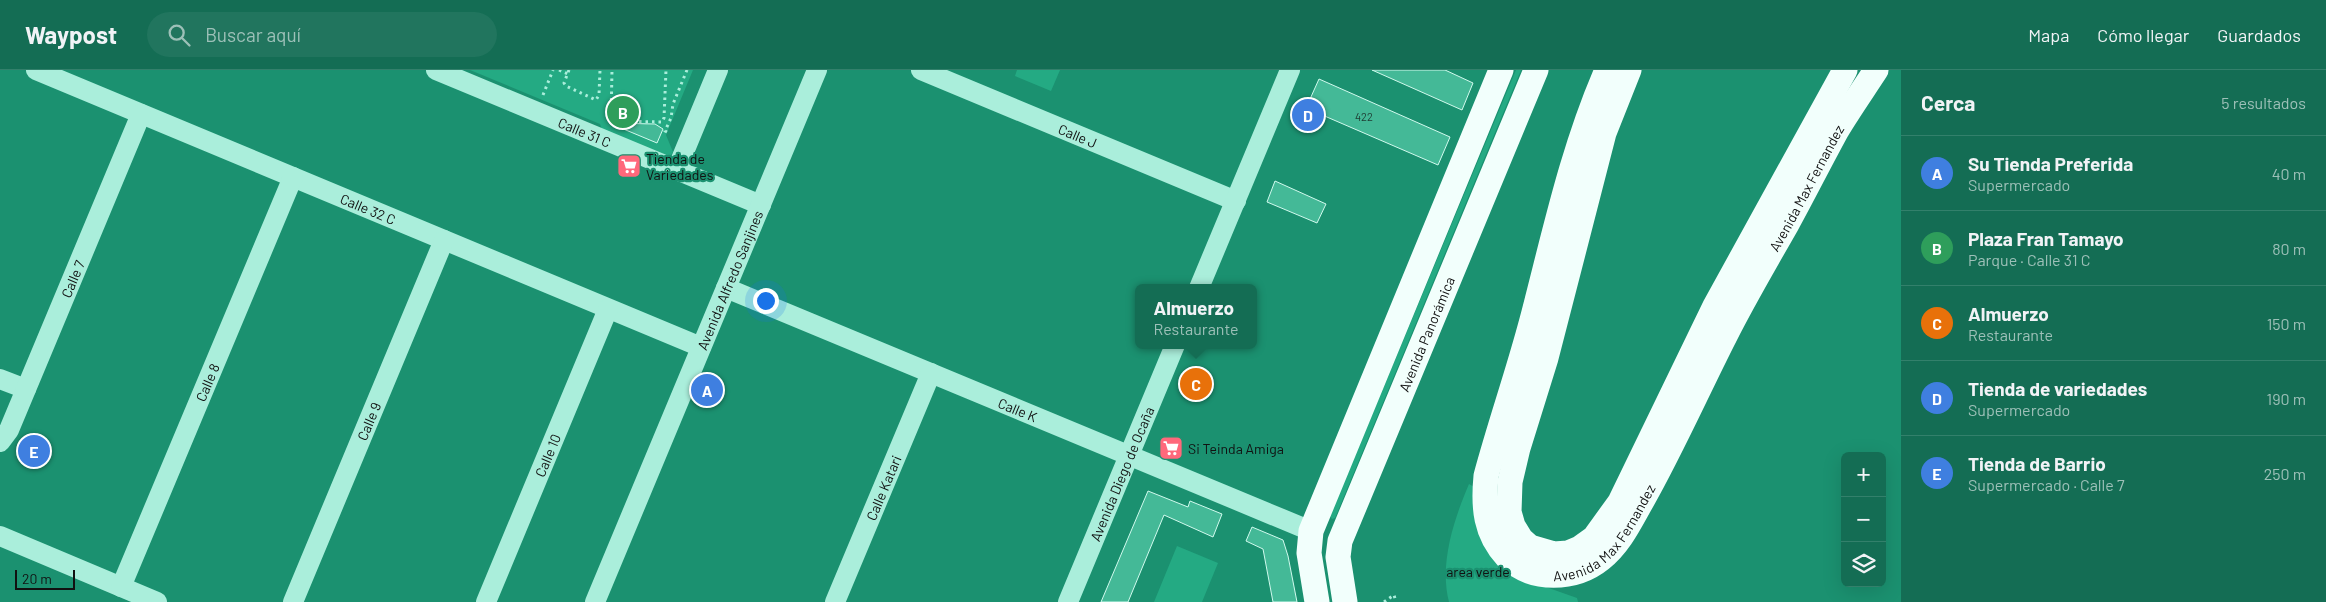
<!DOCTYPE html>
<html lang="es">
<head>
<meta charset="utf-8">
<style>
  body { margin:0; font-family:Barlow,sans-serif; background:#21755e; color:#f1f3f6 }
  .controls { position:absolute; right:15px; bottom:15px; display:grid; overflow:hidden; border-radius:8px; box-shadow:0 5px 20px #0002 }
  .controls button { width:45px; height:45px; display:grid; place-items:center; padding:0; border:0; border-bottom:1px solid #33806b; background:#146d54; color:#f1f3f6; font:25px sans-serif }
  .scale { position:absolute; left:15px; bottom:12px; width:60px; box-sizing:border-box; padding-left:5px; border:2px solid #111; border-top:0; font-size:14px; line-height:18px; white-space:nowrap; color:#111; -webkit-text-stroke:4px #1b9170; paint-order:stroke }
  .you { position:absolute; left:765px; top:230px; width:18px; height:18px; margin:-12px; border:4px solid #fff; border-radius:50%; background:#1a73e8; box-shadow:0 0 0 8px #1a73e833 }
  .badge { display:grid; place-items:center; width:32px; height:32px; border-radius:50%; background:#d6ab8b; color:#fff; font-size:16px; font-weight:700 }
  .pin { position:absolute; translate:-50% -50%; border:2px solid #fff; box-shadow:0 1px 5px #0006 }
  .popup { position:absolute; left:1135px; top:214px; width:122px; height:65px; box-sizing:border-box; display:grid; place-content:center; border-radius:8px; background:#146d54; filter:drop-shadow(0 1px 4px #0005); font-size:16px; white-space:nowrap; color:#9dc0b8 }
  .popup b { font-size:19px; color:#f1f3f6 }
  .popup::after { content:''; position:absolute; left:50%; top:100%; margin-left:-10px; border:10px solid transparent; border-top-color:#146d54 }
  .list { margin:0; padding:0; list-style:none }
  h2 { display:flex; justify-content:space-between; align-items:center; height:65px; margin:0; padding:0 20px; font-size:21px }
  h2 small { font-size:16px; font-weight:400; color:#9dc0b8 }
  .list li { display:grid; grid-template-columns:32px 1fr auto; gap:15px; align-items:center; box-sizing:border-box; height:75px; padding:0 20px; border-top:1px solid #33806b }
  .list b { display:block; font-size:19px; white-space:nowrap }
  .list p { margin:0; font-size:16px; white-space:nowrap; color:#9dc0b8 }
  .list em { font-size:16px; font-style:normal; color:#9dc0b8 }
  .icon { flex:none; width:28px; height:28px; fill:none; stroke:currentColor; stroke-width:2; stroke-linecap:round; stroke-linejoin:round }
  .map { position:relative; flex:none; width:1901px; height:532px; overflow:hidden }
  header { display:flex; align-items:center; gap:30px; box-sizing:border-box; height:70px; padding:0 25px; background:#146d54; border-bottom:1px solid #33806b }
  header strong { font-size:24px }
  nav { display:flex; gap:28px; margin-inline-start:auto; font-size:18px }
  .search { width:350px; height:45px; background:#21755e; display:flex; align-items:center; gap:12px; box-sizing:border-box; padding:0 18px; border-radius:28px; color:#9dc0b8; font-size:19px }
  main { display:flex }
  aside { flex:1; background:#146d54 }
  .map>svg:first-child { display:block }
  .green { fill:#24aa83 }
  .building { fill:#44b997; stroke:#d1faee }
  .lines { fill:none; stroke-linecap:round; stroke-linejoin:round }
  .path { stroke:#aaeedb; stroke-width:3; stroke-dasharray:2.5 4; stroke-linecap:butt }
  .minor { stroke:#aaeedb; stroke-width:20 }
  .major { stroke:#f2fffc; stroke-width:25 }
  .labels { text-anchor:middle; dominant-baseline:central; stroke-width:4.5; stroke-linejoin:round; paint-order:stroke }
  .number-label { font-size:11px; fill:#1e3b32 }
  .street-label { font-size:14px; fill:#111; stroke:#1b9170 }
  .poi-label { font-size:14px; fill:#111; stroke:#1b9170; text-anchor:start }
  .park-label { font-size:14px; fill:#111; stroke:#1b9170 }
</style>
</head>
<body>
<header>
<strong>Waypost</strong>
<div class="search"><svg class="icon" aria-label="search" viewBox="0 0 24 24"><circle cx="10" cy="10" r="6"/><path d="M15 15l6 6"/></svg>Buscar aquí</div>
<nav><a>Mapa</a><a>Cómo llegar</a><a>Guardados</a></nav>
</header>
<main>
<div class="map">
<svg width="1901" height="532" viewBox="0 0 1901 532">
  <rect width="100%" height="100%" fill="#1b9170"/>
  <path class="green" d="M470,0H693L666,65L673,82L670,87L602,60L600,54Z
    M1017,0H1060L1051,21L1015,6Z
    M1516,0H1521L1335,448L1332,449L1330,446Z
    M1469,414L1485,423L1543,516L1577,528L1578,532H1449C1439,494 1454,449 1469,414Z
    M1177,476L1218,493L1202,532H1154Z"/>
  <path class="building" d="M1372,0H1445L1473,13L1462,40Z
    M1319,9L1450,67L1438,95L1306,38Z
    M609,53L655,54L663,59L657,73Z
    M1275,111L1326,134L1317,153L1267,132Z
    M1148,421L1188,437L1190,431L1222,444L1213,467L1164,445L1128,532H1101Z
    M1252,457L1283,470L1288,486L1297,532H1273L1263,479L1246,471Z"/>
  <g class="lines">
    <path class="path" d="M559,0L568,4
      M569,0L564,13L566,16L596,30L599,25L600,0
      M543,25L553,0
      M611,50L612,0
      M613,51L662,52L664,48L666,0
      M667,62L665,61L671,48L673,34L687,0
      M1384,532L1394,525L1396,532"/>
    <g class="minor">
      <path id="s1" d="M36,0L701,277"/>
      <path id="s2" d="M436,0L761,135"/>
      <path id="s3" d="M921,0L1236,131"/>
      <path d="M677,99L718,0"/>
      <path id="s4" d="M726,218L1311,461"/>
      <path d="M1199,218L1290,0"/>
      <path d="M0,309L26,319"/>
      <path id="s5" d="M0,372L9,360L141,44"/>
      <path d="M0,466L157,532"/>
      <path id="s6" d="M121,517L293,107"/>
      <path id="s7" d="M293,532L444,170"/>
      <path id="s8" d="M486,532L608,239"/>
      <path id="s9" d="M595,532L817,0"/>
      <path id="s10" d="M835,532L931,303"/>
      <path id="s11" d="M1068,532L1175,275"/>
    </g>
    <g class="major">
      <path id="s12" d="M1607,0C1572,80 1554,166 1532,250C1518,303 1500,354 1486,406C1483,437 1485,464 1507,487C1532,512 1575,510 1601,489C1620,474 1630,452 1642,431C1672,378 1697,321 1725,266C1744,228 1766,191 1787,154C1804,123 1820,91 1837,60C1849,40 1863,20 1876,0"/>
      <path d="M1629,0L1604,63L1546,288L1518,378L1510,412L1509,442L1513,456L1521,469L1530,477L1554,484L1568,483L1580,478L1594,468L1620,432L1715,236L1845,0"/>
      <path d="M1317,532L1309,483L1311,461L1501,0"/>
      <path id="s13" d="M1345,532L1338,487L1340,471L1536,0"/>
    </g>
  </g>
  <defs>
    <g id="supermarket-square" transform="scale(1.25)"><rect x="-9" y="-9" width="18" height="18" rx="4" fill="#ff687b" stroke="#1b9170"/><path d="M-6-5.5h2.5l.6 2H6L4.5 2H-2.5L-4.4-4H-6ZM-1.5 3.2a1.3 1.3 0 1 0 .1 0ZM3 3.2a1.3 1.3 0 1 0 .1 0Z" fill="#fff"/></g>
  </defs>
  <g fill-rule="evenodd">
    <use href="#supermarket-square" x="629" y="96"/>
    <use href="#supermarket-square" x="1171" y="378"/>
  </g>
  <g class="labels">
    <g class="number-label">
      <text x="1364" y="46">422</text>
    </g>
    <g class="street-label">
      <text stroke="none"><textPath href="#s2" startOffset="161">Calle 31 C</textPath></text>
      <text stroke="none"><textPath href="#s3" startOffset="170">Calle J</textPath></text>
      <text stroke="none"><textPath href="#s12" startOffset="1038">Avenida Max Fernandez</textPath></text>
      <text stroke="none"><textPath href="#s1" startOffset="360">Calle 32 C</textPath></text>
      <text stroke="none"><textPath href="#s5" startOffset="179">Calle 7</textPath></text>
      <text stroke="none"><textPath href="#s9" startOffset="349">Avenida Alfredo Sanjines</textPath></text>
      <text stroke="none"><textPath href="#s13" startOffset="286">Avenida Panorámica</textPath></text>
      <text stroke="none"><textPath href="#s6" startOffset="222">Calle 8</textPath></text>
      <text stroke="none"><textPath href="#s4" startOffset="316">Calle K</textPath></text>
      <text stroke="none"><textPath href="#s7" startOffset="196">Calle 9</textPath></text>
      <text stroke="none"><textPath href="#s8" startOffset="159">Calle 10</textPath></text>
      <text stroke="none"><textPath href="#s11" startOffset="139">Avenida Diego de Ocaña</textPath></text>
      <text stroke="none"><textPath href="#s10" startOffset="124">Calle Katari</textPath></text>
      <text stroke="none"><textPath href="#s12" startOffset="632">Avenida Max Fernandez</textPath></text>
    </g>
    <g class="poi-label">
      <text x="646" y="88">Tienda de<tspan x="646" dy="16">Variedades</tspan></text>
      <text x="1188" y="378">Si Teinda Amiga</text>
    </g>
    <g class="park-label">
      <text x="1478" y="501">area verde</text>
    </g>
  </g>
</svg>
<div class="controls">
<button>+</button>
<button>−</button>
<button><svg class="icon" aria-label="layers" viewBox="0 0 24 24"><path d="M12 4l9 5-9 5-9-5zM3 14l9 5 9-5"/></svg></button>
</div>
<div class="scale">20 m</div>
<div class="you"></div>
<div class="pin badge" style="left:707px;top:320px;background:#3f7fe0">A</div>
<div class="pin badge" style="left:623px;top:42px;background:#2e9e5b">B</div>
<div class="pin badge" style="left:1196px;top:314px;background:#e8710a">C</div>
<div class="popup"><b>Almuerzo</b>Restaurante</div>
<div class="pin badge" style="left:1308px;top:45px;background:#3f7fe0">D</div>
<div class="pin badge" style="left:34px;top:381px;background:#3f7fe0">E</div>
</div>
<aside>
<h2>Cerca<small>5 resultados</small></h2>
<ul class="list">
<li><span class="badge" style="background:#3f7fe0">A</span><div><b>Su Tienda Preferida</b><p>Supermercado</p></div><em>40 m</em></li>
<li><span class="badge" style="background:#2e9e5b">B</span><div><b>Plaza Fran Tamayo</b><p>Parque · Calle 31 C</p></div><em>80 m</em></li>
<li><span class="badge" style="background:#e8710a">C</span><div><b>Almuerzo</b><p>Restaurante</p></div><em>150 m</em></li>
<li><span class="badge" style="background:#3f7fe0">D</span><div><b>Tienda de variedades</b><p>Supermercado</p></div><em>190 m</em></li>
<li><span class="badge" style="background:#3f7fe0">E</span><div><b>Tienda de Barrio</b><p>Supermercado · Calle 7</p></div><em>250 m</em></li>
</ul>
</aside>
</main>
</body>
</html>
